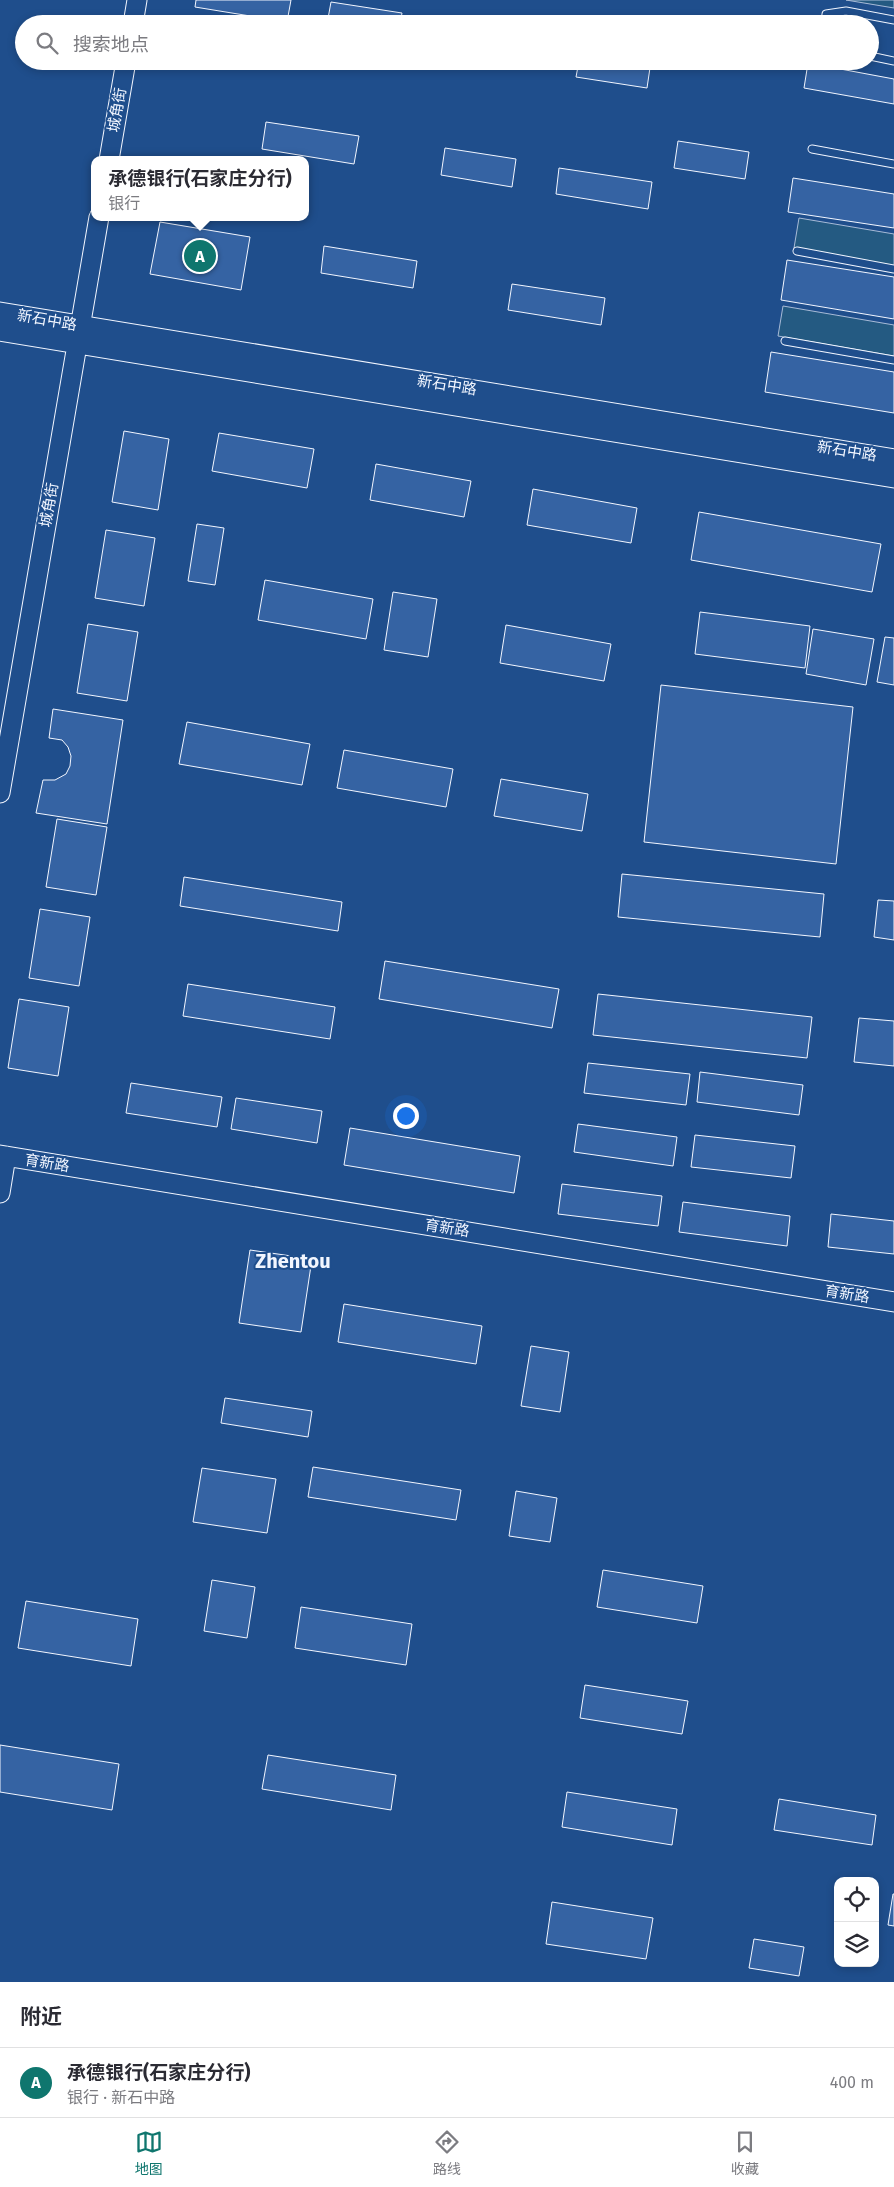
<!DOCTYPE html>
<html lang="zh">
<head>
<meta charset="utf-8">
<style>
  body { margin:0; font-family:"Fira Sans","Noto Sans SC",sans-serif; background:#f2f2f3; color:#2b2b33 }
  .controls { position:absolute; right:15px; bottom:15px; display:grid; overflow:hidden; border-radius:10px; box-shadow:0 2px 8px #0003 }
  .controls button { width:45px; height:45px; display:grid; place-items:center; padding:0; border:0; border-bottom:1px solid #e1e1e2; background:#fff; color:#2b2b33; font:25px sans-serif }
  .you { position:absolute; left:405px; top:1115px; width:18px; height:18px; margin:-12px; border:4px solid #fff; border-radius:50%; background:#1a73e8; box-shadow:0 0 0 8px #1a73e833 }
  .badge { display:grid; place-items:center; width:32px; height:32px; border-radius:50%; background:#0f766e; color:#fff; font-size:16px; font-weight:700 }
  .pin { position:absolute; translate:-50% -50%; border:2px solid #fff; box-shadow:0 1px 5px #0006 }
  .popup { position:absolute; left:91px; top:156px; width:218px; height:65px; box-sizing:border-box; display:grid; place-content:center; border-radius:10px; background:#fff; filter:drop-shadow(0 1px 4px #0005); font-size:16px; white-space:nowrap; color:#7c7c81 }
  .popup b { font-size:19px; color:#2b2b33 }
  .popup::after { content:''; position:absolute; left:50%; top:100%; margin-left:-10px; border:10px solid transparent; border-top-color:#fff }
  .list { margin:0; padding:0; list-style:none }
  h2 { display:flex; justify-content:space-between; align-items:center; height:65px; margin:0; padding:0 20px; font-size:21px }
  h2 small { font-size:16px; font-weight:400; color:#7c7c81 }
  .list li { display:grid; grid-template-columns:32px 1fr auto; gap:15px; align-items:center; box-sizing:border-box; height:70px; padding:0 20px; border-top:1px solid #e1e1e2 }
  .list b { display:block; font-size:19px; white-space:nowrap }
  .list p { margin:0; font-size:16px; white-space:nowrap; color:#7c7c81 }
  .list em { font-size:16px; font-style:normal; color:#7c7c81 }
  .icon { flex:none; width:28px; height:28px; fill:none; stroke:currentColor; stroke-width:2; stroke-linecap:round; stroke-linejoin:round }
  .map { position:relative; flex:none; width:894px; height:1982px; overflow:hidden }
  .search { position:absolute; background:#fff; box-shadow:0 2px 8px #0003; left:15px; right:15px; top:15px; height:55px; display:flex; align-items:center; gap:12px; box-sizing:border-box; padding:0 18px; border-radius:28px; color:#7c7c81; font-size:19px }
  .sheet { height:135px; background:#fff }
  nav { display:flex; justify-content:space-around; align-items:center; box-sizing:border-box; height:70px; border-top:1px solid #e1e1e2; background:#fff; font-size:14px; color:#7c7c81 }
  nav a { display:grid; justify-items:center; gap:2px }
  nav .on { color:#0f766e }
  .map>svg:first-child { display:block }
  .green { fill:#245a82; stroke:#a8bbd7 }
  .building { fill:#3563a3; stroke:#f2f6ff }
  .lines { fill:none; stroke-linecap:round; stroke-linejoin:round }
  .lane-casing { stroke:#f2f6ff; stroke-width:9 }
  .secondary-casing { stroke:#f2f6ff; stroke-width:21 }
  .lane { stroke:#1f4e8c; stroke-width:7 }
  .secondary { stroke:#1f4e8c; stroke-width:19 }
  .labels { text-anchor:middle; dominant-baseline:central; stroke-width:4; stroke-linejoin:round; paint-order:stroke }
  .street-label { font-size:15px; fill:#f2f6ff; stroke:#1f4e8c }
  .district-label { font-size:20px; font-weight:bold; fill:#f2f6ff; stroke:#1f4e8c }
</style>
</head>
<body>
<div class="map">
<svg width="894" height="1982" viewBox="0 0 894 1982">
  <rect width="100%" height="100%" fill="#1f4e8c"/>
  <path class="green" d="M846,0H894V8Z
    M799,218L894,234V266L794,248Z
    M783,306L894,325V356L778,336Z"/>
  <path class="building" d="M196,0H291L287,22L195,7Z
    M331,2L402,13L400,24H327Z
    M475,61H525L523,69Z
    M579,61H651L647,88L576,77Z
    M808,63L894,79V104L804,88Z
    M266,122L359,136L354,164L262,149Z
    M678,141L749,152L745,179L674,168Z
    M445,148L516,159L512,187L441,175Z
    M559,168L652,182L648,209L556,194Z
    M793,178L894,194V228L788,212Z
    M160,222L250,237L241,290L150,274Z
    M324,246L417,261L413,288L321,273Z
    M787,260L894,277V319L781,300Z
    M512,284L605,298L601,325L508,310Z
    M771,352L894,372V413L765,392Z
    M124,431L169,439L158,510L112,502Z
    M219,433L314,449L307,488L212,471Z
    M376,464L471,481L464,517L370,500Z
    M533,489L637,508L631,543L527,525Z
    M699,512L881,544L872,592L691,560Z
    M197,524L224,528L215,585L188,581Z
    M106,530L155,538L144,606L95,598Z
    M265,580L373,599L366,639L258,620Z
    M393,592L437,599L428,657L384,650Z
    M700,612L810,626L805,668L695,654Z
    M88,624L138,632L127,701L77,693Z
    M506,625L611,644L604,681L500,663Z
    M813,629L874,639L866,685L806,674Z
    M885,637L894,638V685L877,682Z
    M661,685L853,707L836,864L644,842Z
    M53,709L123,720L107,824L36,813L43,780H55L66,774L70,766L71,756L68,747L62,740L49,738Z
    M187,722L310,744L302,785L179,764Z
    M344,750L453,769L446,807L337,788Z
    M501,779L588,794L582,831L494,816Z
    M57,819L107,827L96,895L46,887Z
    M622,874L824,894L820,937L618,917Z
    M184,877L342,902L338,931L180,906Z
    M878,900L894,901V940L874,937Z
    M40,909L90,917L79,986L29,978Z
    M385,961L559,989L552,1028L379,999Z
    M188,984L335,1007L330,1039L183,1016Z
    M598,994L812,1017L807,1058L593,1035Z
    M19,999L69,1007L58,1076L8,1068Z
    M859,1018L894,1021V1066L854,1062Z
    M588,1063L690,1074L686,1105L584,1093Z
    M700,1072L803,1085L799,1115L697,1102Z
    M131,1083L222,1097L217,1127L126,1113Z
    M236,1098L322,1111L317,1143L231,1129Z
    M578,1124L677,1137L673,1166L574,1152Z
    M350,1128L520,1156L514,1193L344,1165Z
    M695,1135L795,1146L791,1178L691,1167Z
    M562,1184L662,1196L658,1226L558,1214Z
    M683,1202L790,1216L787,1246L679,1232Z
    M831,1214L894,1221V1254L828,1247Z
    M250,1250L312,1259L301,1332L239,1323Z
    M344,1304L482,1326L476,1364L338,1342Z
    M531,1346L569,1352L560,1412L521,1406Z
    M225,1398L312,1411L308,1437L221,1423Z
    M313,1467L461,1490L456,1520L308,1497Z
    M202,1468L276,1479L267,1533L193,1522Z
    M516,1491L557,1498L550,1542L509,1536Z
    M603,1570L703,1586L697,1623L597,1607Z
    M212,1580L255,1587L247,1638L204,1631Z
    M26,1601L138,1619L131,1666L18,1648Z
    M301,1607L412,1624L406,1665L295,1648Z
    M585,1685L688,1701L682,1734L580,1718Z
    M0,1745L119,1764L112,1810L0,1792Z
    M268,1755L396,1775L391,1810L262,1789Z
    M567,1792L677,1809L672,1845L562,1827Z
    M779,1799L876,1815L872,1845L774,1830Z
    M893,1894H894V1926L888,1925Z
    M552,1902L653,1918L646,1959L546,1944Z
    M754,1939L804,1947L799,1976L749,1968Z"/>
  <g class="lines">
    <g class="lane-casing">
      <path id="lane" d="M825,24L826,14L846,11L894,20
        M870,56L894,61
        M812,149L894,164
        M797,251L894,269
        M785,341L894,360"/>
    </g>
    <g class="secondary-casing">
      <path id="secondary" d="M133,24L137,0
        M109,160L126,61
        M0,312L894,459
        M0,331L894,478
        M0,793L99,217
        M0,1155L894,1302
        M0,1193L6,1156"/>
    </g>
    <use href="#lane" class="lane"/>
    <use href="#secondary" class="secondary"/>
  </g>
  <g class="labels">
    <g class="street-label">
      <text transform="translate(117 110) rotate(-80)">城角街</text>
      <text transform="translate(47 320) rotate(10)">新石中路</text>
      <text transform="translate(447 385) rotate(9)">新石中路</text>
      <text transform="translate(847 451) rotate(9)">新石中路</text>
      <text transform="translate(49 505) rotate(-80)">城角街</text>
      <text transform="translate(47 1163) rotate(9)">育新路</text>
      <text transform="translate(447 1228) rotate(9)">育新路</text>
      <text transform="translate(847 1294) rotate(9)">育新路</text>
    </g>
    <g class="district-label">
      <text x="293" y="1261">Zhentou</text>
    </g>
  </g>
</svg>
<div class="controls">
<button><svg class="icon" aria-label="locate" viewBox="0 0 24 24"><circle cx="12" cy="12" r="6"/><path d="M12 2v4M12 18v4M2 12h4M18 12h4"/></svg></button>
<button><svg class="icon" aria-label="layers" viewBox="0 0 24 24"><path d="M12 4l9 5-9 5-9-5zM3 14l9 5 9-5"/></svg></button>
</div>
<div class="you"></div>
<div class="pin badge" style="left:200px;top:256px">A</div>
<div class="popup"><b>承德银行(石家庄分行)</b>银行</div>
<div class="search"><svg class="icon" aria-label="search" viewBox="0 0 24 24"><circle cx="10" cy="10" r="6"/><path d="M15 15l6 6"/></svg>搜索地点</div>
</div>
<section class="sheet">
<h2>附近<small></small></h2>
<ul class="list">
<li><span class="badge">A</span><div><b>承德银行(石家庄分行)</b><p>银行 · 新石中路</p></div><em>400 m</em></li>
</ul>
</section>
<nav>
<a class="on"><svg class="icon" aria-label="map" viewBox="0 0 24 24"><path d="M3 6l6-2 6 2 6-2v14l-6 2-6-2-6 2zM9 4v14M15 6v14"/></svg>地图</a>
<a><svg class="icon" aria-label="directions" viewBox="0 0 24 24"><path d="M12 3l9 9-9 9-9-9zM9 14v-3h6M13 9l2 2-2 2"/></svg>路线</a>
<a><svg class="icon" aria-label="saved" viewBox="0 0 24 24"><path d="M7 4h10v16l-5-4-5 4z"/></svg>收藏</a>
</nav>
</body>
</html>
